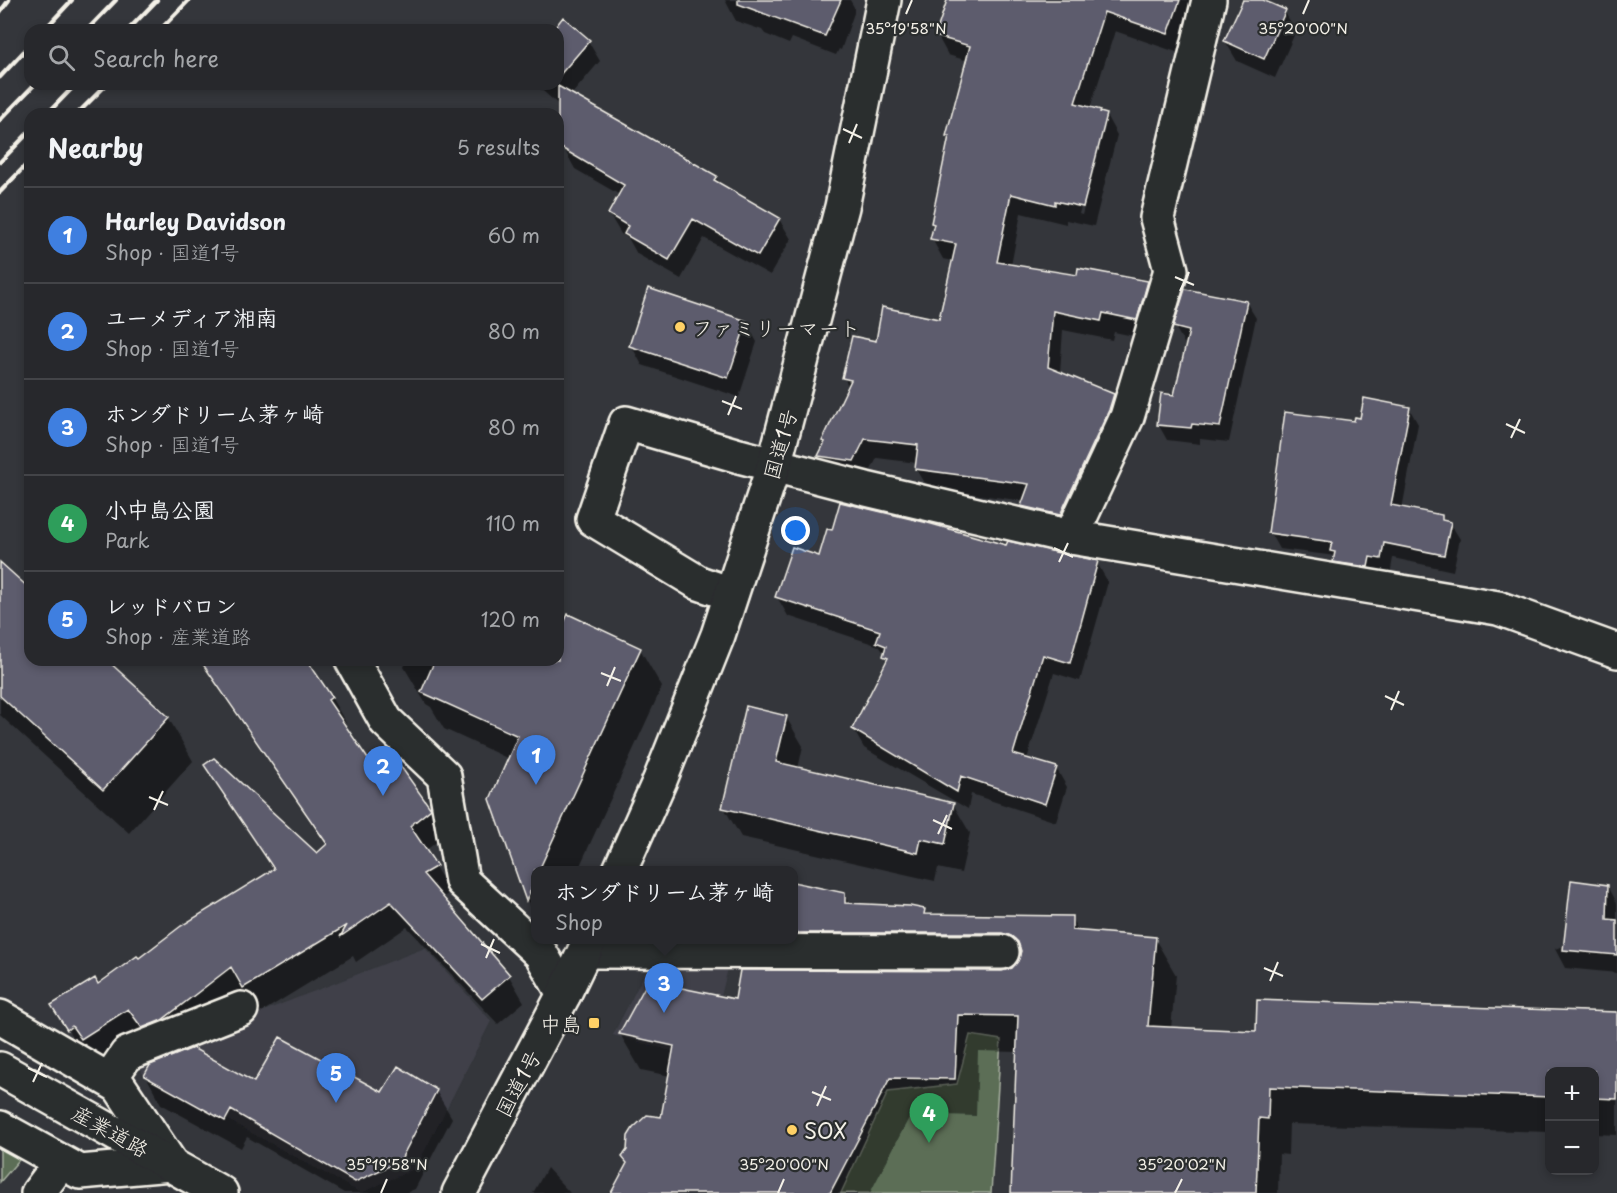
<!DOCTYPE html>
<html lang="en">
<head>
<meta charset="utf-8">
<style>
  body { margin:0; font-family:"Playpen Sans","Klee One",sans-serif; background:#2f3034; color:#f1f3f6 }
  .controls { position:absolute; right:18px; bottom:18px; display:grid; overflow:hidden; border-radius:12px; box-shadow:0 3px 9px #0003 }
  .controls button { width:54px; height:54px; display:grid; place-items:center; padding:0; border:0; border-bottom:2px solid #434448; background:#27282c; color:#f1f3f6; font:30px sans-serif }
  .you { position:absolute; left:796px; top:531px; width:21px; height:21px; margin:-15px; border:4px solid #fff; border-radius:50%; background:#1a73e8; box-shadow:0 0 0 9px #1a73e833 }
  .badge { display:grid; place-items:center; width:39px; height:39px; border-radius:50%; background:#d93025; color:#fff; font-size:20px; font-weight:700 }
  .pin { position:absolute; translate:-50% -50px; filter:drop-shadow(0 2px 3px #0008) }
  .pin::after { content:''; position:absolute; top:32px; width:21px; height:18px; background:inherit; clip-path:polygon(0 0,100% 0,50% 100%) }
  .popup { position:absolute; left:531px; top:866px; width:267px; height:78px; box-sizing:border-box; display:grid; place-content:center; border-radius:12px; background:#27282c; filter:drop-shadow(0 2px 4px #0005); font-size:20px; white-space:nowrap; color:#a4a6a9 }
  .popup b { font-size:22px; color:#f1f3f6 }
  .popup::after { content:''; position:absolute; left:50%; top:100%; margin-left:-12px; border:12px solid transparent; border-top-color:#27282c }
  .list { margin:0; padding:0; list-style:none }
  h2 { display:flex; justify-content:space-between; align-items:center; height:78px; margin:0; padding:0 24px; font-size:26px }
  h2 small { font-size:20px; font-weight:400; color:#a4a6a9 }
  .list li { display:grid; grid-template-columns:39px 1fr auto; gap:18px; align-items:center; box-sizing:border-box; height:96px; padding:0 24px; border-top:2px solid #434448 }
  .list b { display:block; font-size:22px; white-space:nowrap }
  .list p { margin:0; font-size:20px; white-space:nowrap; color:#a4a6a9 }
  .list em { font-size:20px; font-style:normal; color:#a4a6a9 }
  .icon { flex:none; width:33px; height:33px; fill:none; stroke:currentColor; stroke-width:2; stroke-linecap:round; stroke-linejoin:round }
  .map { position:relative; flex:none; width:1617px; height:1193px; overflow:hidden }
  .search { position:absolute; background:#27282c; box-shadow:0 3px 9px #0003; left:24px; top:24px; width:540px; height:66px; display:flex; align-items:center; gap:15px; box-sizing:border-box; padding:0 21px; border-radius:18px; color:#a4a6a9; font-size:22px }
  .panel { position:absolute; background:#27282c; box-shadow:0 3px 9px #0003; left:24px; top:108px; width:540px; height:558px; border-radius:18px }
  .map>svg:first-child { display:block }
  .built { fill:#40414a }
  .green { fill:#5b6e57; stroke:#a8b0a0; stroke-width:1.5 }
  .shadow { fill:#0007; fill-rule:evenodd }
  .building { fill:#5d5b6d; stroke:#f4f1e8; stroke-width:1.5 }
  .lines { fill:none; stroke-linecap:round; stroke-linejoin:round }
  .minor-casing { stroke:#f4f1e8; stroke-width:38 }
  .major-casing { stroke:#f4f1e8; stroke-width:38 }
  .highway-casing { stroke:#f4f1e8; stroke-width:38 }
  .minor { stroke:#2a2d2e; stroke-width:33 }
  .major { stroke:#2a2d2e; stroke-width:33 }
  .highway { stroke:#2a2d2e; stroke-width:33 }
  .rail { stroke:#f4f1e8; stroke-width:4.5 }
  .ticks { fill:none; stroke:#f4f1e8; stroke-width:2 }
  .poi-dot { fill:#ffd166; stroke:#2a2d2e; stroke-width:2 }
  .labels { text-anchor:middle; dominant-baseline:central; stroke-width:4.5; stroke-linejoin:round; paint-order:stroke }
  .poi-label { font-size:21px; fill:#f4f1e8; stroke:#2a2d2e; text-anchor:start }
  .street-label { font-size:21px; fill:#f4f1e8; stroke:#2a2d2e }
  .ticks-label { font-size:15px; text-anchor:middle; fill:#f4f1e8; stroke:#2a2d2e; stroke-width:4.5; stroke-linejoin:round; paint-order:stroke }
</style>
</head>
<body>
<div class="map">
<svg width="1617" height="1193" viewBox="0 0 1617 1193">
  <rect width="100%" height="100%" fill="#34363b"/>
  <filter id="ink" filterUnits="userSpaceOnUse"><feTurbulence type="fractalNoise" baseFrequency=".0167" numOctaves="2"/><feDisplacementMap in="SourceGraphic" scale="12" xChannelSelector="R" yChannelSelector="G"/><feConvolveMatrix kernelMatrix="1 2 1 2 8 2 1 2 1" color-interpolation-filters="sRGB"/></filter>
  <g filter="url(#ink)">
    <path class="built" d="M425,948L491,1021L416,1168L361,1193L142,1073L141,1059Z
      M665,963L729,964L705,1060L613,1035L646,971Z"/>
    <path class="green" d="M970,1035L1001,1040L991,1193H841L888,1092L957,1084Z
      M0,1139L25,1153L0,1182Z"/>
    <path class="shadow" d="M725,0H850L854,7V13L841,50L839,49L836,55L792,38L789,44L765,34L762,30L736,21Z
      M949,0H1198L1179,53L1115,31L1090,108L1106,115L1117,135L1094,226L1066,220V224L1021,213L1011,266L1078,277L1147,282L1159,302L1148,339L1114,332L1112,340L1063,330L1060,373L1113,395L1125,415L1072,534L1034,525L1022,506L1024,501L928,488L916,468L917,463L877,458L866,480L831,476L820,456L826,444L824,441L849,387L844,378L877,343L940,320L954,261L943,259L932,239L935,227L932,222L950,139L947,135L968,61L948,55L937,35ZM1102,127H1105L1082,215L1079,214Z
      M1244,0H1260L1284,11L1296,31L1275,78L1237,61L1225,41Z
      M563,20L588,41L600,61L561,107L535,84H558V30H555Z
      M564,149L716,177L722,187L779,219L791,239L770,275L704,238L681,279L637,254L628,238L621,234L609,214L620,195L575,169Z
      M1246,302L1256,318L1229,442L1200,439V444L1167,440L1158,424L1175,396L1187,344L1184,343L1175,327Z
      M746,322L757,342L739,397L642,365L631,345Z
      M1409,408L1418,424L1402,509L1441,516L1445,522L1450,523L1460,539L1453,571L1393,558L1390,575L1344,577L1335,561L1336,556L1279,549L1270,533L1355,423Z
      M1007,546L1097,563L1108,582L1080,681L1054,673L1027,759L1056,768L1067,787L1056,822L971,794L968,809L864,748L853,729L888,662L885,654L879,646L788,616L777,597L820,558Z
      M0,564L30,591V660H105L168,717L193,761L129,833L0,715Z
      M558,611L640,649L662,687L578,870H535V914L527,900L491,799L509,759L444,729L431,707L426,704L404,667L407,660H558Z
      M199,660H305L331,697L346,723L343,725L370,764L429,810L444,836L425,851L451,892L442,898L509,976L524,1002L498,1024L407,927L356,962L353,956L260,1013L247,992L177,1046L97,1064L83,1055L53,1005L98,986L274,870L221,792L206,766L317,855L327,846Z
      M786,717L803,746L798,769L953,804L970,833L961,873L938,868L935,881L741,837L724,808Z
      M1608,886L1617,903V973L1565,968L1555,949L1565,945Z
      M793,890L844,895L850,905L924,911L926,916L1071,918L1080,933L1155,939L1176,975L1171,1029L1258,1032L1617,1014V1135L1594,1134V1072H1550V1132L1289,1124L1288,1155L1279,1154L1278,1193H1012L1018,1052L978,1051L976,1116L911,1114L870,1193H612L628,1165L624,1157L662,1119L670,1076L641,1070L620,1034L736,1001L765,970L700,957L793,940Z
      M146,1076L382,1094L436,1091L452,1118L415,1189L406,1193H344L247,1137L241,1148L161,1104Z
      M547,1168L570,1193H533Z"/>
    <path class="building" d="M738,0H841L825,36L738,4Z
      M947,0H1180L1168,34L1104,12L1075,103L1101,110L1100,112L1107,114L1083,207L1055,201V205L1011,194L997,262L1077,275L1078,268L1148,281L1137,320L1103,313L1101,321L1053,311L1048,367L1114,394L1109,410L1060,515L1021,506L1029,484L915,469L918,445L865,439L854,461L818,456L825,442L822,441L851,380L842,378L852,336L876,341L882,307L939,319L956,244L930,239L934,224L931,223L949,136H946L970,46L935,36Z
      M1243,0H1263L1286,10L1264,59L1224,41Z
      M563,17L590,40L558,77V30H553Z
      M558,86L717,176L714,180L780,218L758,256L693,219L669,260L624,234L628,226L608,214L624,185L558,146Z
      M648,288L747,321L728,378L629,346Z
      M1185,289L1247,301L1220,427L1192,424L1191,428L1157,425L1161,393L1174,395L1189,331L1173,327Z
      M1364,398L1410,407L1391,505L1442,515V520L1451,522L1444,555L1384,543L1381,559L1370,557L1368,567L1333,562L1335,552L1330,551L1332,542L1268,533L1285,412L1354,421L1355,417L1360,418Z
      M840,502L928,523L1006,545L1008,541L1098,561L1070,663L1043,655L1013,754L1057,767L1045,804L961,776L957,792L852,729L888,658L883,656L886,646L876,642L880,631L775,597L792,547L819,556L827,529L832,530Z
      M0,562L30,589V660H107L169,717L103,790L0,696Z
      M568,614L641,648L539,870H535V880L526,901L490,799L518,736L421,692L435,660H558V636Z
      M200,660H307L332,697L328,700L370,762L389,750L431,809L410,826L437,866L423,874L510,975L482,999L391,902L340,937L347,925L243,988L231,967L162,1020L142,1028L128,1009L81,1039L72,1026L67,1030L51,1005L95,978L98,984L137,956L139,958L181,926L274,869L204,765L214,758L317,853L327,844Z
      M746,706L787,716L776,762L954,803L945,844L921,839L918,853L722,808Z
      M1571,880L1608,885L1607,919L1617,920V955L1563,950Z
      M793,882L845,893V903L910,906L925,909L924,914L1072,916V930L1156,937L1148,1026L1256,1031L1257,1000L1617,1012V1099L1594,1098V1071H1550V1097L1269,1087L1268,1119L1259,1118L1256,1193H1011L1018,1016L958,1015L955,1079L890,1078L830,1193H611L627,1163L622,1157L627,1150L628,1136L633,1128L647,1115L661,1117L674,1046L619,1034L648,981L735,999L740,970L1002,971L1012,968L1018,961L1021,951L1018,942L1011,936L1002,933H793Z
      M280,1037L382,1092L398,1066L437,1090L400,1161L355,1182L231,1110L225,1121L144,1076L150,1065L193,1048L254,1082Z"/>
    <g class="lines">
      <g class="minor-casing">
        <path id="minor" d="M1071,537L1127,417L1171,270L1157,218L1209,0
          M731,594L699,583L593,519L626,423L739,456L866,489L1071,537L1498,608L1617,651
          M352,660L386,721L444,776L462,881L541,954L564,994
          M585,951L1002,952
          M0,1017L119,1086L171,1164L80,1172L0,1128
          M109,1080L127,1054L241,1009
          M38,1193L61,1162"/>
      </g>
      <g class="major-casing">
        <path id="major" d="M0,1069L221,1193"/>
      </g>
      <g class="highway-casing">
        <path id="highway" d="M620,870L660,780L718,635L774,465L842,207L884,0
          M459,1193L564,994L590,940"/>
      </g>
      <use href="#minor" class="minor"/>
      <use href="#major" class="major"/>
      <use href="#highway" class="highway"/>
      <path class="rail" d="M0,12L9,0
        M44,30L72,0
        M87,30L116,0
        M128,30L157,0
        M160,30L189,0
        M0,77L30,45
        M47,114L76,84
        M77,114L107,84
        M0,120L35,84
        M0,162L30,131
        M0,192L30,161"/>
    </g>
  </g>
  <path class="ticks" d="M906,14L912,0M1303,14L1309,0M843,129L862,138M849,143L857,124M1175,277L1194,285M1180,291L1189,272M722,401L742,409M728,415L736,396M1506,424L1525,433M1511,438L1520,419M1054,548L1073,557M1059,562L1068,543M601,673L621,681M607,686L615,667M1385,696L1404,705M1391,710L1399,691M149,797L168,805M154,810L163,791M933,820L952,829M938,834L947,815M481,944L500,953M486,958L494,939M1264,968L1283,976M1270,981L1278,962M28,1068L47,1077M33,1082L42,1063M812,1092L831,1100M817,1106L826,1086M381,1193L387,1179M778,1193L784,1179M1175,1193L1182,1179"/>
  <g class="poi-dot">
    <circle cx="680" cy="327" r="6"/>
    <rect x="588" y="1017" width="12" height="12" rx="3"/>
    <circle cx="792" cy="1130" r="6"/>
  </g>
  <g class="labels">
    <g class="poi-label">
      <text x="692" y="327">ファミリーマート</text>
      <text x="582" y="1023" text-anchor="end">中島</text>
      <text x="804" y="1130">SOX</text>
    </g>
    <g class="street-label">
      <text transform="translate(779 444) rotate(-74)">国道1号</text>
      <text transform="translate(517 1083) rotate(-62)">国道1号</text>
      <text transform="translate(111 1130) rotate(29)">産業道路</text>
    </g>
  </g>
  <g class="ticks-label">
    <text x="906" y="34">35°19'58"N</text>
    <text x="1303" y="34">35°20'00"N</text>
    <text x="387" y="1170">35°19'58"N</text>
    <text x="784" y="1170">35°20'00"N</text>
    <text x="1182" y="1170">35°20'02"N</text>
  </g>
</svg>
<div class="controls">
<button>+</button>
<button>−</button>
</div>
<div class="you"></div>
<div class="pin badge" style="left:536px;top:785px;background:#3f7fe0">1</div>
<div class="pin badge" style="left:383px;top:796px;background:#3f7fe0">2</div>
<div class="pin badge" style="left:664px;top:1013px;background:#3f7fe0">3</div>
<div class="popup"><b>ホンダドリーム茅ヶ崎</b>Shop</div>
<div class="pin badge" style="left:929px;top:1143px;background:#2e9e5b">4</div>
<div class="pin badge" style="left:336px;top:1103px;background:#3f7fe0">5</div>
<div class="search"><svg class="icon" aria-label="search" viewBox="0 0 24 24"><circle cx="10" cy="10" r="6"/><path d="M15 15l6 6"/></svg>Search here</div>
<section class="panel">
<h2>Nearby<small>5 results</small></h2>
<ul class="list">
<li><span class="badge" style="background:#3f7fe0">1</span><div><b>Harley Davidson</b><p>Shop · 国道1号</p></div><em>60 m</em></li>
<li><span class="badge" style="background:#3f7fe0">2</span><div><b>ユーメディア湘南</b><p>Shop · 国道1号</p></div><em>80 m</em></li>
<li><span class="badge" style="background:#3f7fe0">3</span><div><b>ホンダドリーム茅ヶ崎</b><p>Shop · 国道1号</p></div><em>80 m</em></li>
<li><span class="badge" style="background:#2e9e5b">4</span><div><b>小中島公園</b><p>Park</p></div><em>110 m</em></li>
<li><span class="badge" style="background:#3f7fe0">5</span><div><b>レッドバロン</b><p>Shop · 産業道路</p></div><em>120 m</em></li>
</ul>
</section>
</div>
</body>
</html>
